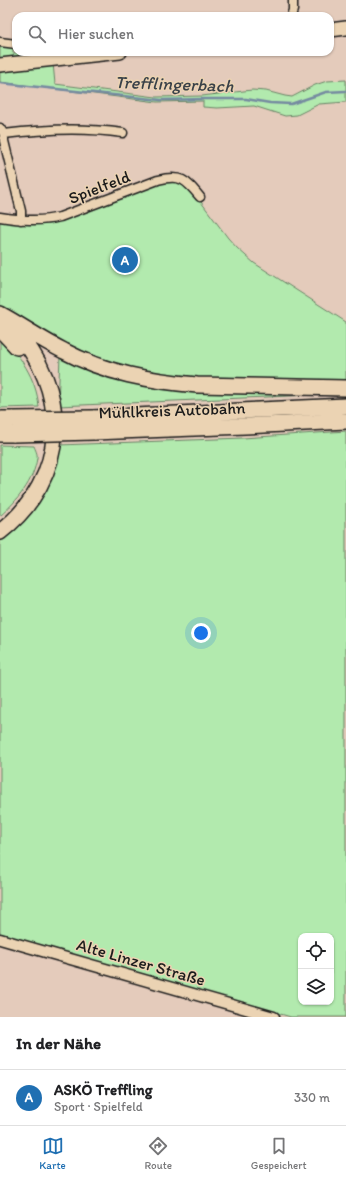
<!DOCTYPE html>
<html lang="de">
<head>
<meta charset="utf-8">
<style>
  body { margin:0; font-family:Itim,sans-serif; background:#f6f6f6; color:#202124 }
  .controls { position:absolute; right:12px; bottom:12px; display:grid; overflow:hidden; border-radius:8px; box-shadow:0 1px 3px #0004 }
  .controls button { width:36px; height:36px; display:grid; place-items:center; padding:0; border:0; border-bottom:1px solid #e0e0e0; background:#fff; color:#202124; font:20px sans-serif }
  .you { position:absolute; left:201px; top:633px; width:14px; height:14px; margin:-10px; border:3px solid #fff; border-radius:50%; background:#1a73e8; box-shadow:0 0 0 6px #1a73e833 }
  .badge { display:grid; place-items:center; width:26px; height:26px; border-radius:50%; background:#1f6fb2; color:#fff; font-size:13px; font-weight:700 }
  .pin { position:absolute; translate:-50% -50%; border:2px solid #fff; box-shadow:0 1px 4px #0006 }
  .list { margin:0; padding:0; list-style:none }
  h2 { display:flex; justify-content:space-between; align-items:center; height:52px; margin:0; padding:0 16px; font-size:17px }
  h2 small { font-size:13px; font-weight:400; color:#757577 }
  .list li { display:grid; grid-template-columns:26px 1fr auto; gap:12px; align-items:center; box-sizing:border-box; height:56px; padding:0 16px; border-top:1px solid #e0e0e0 }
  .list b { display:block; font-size:15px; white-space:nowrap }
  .list p { margin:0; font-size:13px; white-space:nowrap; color:#757577 }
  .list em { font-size:13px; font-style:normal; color:#757577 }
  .icon { flex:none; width:22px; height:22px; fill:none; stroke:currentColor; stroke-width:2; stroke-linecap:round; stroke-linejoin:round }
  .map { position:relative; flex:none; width:346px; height:1017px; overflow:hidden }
  .search { position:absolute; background:#fff; box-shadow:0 1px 3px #0004; left:12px; right:12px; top:12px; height:44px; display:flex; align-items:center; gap:10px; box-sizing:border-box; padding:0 14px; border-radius:12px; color:#757577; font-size:15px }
  .sheet { height:108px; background:#fff }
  nav { display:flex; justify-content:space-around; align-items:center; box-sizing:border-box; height:56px; border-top:1px solid #e0e0e0; background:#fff; font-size:11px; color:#757577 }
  nav a { display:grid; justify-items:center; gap:2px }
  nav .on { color:#1f6fb2 }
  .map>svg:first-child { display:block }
  .green { fill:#b2eaae; stroke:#678365; fill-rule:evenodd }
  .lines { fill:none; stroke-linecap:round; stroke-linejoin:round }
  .stream { stroke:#748aa0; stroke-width:2.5 }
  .minor-casing { stroke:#1c1c1c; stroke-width:11 }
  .tertiary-casing { stroke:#1c1c1c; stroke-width:13 }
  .primary-casing { stroke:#1c1c1c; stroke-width:16 }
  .motorway-casing { stroke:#1c1c1c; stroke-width:18 }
  .minor { stroke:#ebd3b3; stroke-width:8 }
  .tertiary { stroke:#ebd3b3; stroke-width:10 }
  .primary { stroke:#ebd3b3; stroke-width:13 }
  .motorway { stroke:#ebd3b3; stroke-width:15 }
  .motorway-bridge-casing { stroke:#1c1c1c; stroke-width:18; stroke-linecap:butt }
  .motorway-bridge { stroke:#ebd3b3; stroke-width:15 }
  .labels { text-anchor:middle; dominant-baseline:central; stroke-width:3; stroke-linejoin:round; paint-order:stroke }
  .street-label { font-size:17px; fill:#1c1c1c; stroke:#ebd3b3 }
  .water-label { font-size:18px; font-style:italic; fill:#394148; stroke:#ebd3b3 }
</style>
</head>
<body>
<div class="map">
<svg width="346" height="1017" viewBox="0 0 346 1017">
  <rect width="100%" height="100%" fill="#e4cbbb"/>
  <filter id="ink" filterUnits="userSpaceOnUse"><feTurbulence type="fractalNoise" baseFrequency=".025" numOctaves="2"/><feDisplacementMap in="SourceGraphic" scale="8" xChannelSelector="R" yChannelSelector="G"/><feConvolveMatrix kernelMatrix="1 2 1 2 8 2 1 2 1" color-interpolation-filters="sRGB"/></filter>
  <g filter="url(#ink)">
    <path class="green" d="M0,47L13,48V53L26,52H82L0,61Z
      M53,63L55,84L156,97L202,96L252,90L266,91L285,96L292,97L315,85L327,81L346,80V102L319,104L297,115L285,116L254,106L217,108L203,107V101L157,102L0,82V69Z
      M165,181H178L195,194L228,238L237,248L254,263L346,322V383L197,381L102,363L16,318L0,306V220L34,224L62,220Z
      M0,334C20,356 36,377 39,407L0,408Z
      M60,356L158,385L313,395L58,406Z
      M346,431V1017H291L0,935V538C19,521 40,506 49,481C54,470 56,457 59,445L243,438ZM301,936H331V1002H301Z
      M0,445L34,446C35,449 38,454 37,458C34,481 17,501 0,516Z"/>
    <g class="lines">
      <path class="stream" d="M0,83L161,100L204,99H246L270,103L291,104L326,92L346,91"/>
      <g class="minor-casing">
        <path id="minor" d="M291,16L293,10V0
          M0,42L16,44
          M0,128L4,134V141L21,211V220
          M4,134C44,129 83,127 123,133
          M0,217C20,220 40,222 60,217L158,180C181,174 186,180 200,197"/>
      </g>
      <g class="tertiary-casing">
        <path id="tertiary" d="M0,939L274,1017"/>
      </g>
      <g class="primary-casing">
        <path id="primary" d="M330,30L346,28
          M0,65L120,52"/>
      </g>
      <g class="motorway-casing">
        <path id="motorway" d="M0,314C22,326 42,340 64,351C105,373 151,381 197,385L346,388
          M0,329L17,347
          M93,418L346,406
          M0,419H14
          M94,432L245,426L346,421
          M0,434H14
          M0,532C69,479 72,389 12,327"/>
      </g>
      <use href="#minor" class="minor"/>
      <use href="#tertiary" class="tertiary"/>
      <use href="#primary" class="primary"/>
      <use href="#motorway" class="motorway"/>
      <g class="motorway-bridge-casing">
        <path id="motorway-bridge" d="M14,419L93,418
          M14,434L94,432"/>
      </g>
      <use href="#motorway-bridge" class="motorway-bridge"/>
    </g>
  </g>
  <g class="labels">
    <g class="street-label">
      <text transform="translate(99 187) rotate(-21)">Spielfeld</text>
      <text transform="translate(172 410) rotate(-2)">Mühlkreis Autobahn</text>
      <text transform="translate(141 962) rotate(16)">Alte Linzer Straße</text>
    </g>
    <g class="water-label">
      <text transform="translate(174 84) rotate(2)">Trefflingerbach</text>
    </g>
  </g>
</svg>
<div class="controls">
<button><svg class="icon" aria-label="locate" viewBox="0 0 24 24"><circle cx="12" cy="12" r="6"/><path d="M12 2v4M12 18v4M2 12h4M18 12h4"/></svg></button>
<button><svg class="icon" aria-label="layers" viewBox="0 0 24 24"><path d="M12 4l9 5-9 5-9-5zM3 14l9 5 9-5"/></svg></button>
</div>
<div class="you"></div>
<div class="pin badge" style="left:125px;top:260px">A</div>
<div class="search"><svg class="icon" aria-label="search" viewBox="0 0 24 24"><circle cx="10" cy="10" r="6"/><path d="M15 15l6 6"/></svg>Hier suchen</div>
</div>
<section class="sheet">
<h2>In der Nähe<small></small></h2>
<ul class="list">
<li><span class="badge">A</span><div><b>ASKÖ Treffling</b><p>Sport · Spielfeld</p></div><em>330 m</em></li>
</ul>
</section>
<nav>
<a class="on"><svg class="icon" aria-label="map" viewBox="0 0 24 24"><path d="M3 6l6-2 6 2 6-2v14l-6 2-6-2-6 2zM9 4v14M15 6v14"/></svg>Karte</a>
<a><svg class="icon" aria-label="directions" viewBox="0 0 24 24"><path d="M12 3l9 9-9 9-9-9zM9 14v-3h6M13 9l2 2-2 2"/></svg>Route</a>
<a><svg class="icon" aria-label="saved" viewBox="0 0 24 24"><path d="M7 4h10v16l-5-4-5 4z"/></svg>Gespeichert</a>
</nav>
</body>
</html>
